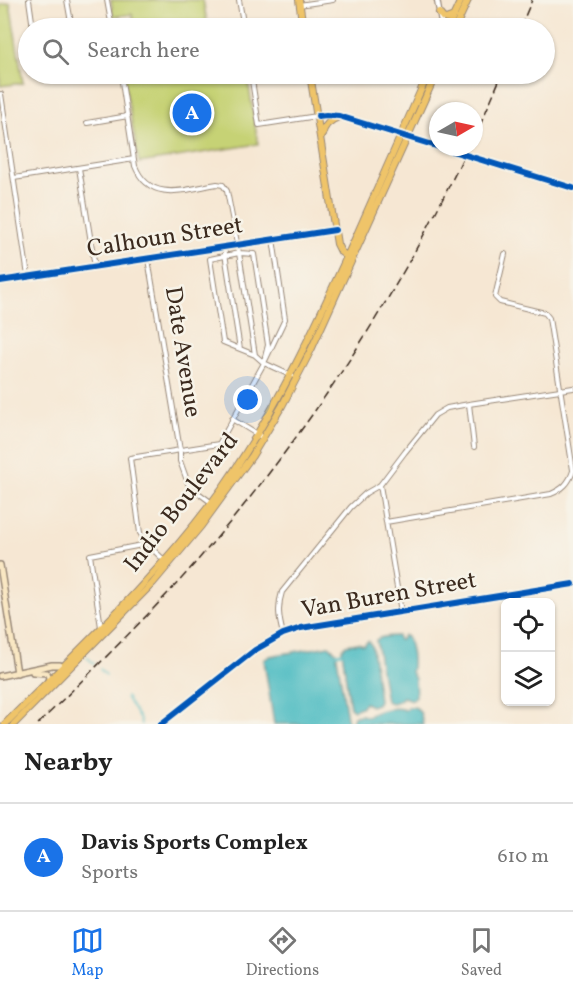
<!DOCTYPE html>
<html lang="en">
<head>
<meta charset="utf-8">
<style>
  body { margin:0; font-family:Vollkorn,serif; background:#f2f2f2; color:#222 }
  .controls { position:absolute; right:18px; bottom:18px; display:grid; overflow:hidden; border-radius:9px; box-shadow:0 2px 4px #0004 }
  .controls button { width:54px; height:54px; display:grid; place-items:center; padding:0; border:0; border-bottom:2px solid #e0e0e0; background:#fff; color:#222; font:30px sans-serif }
  .compass { position:absolute; left:429px; top:102px; width:54px; height:54px; border-radius:50%; background:#fff; box-shadow:0 2px 4px #0004; rotate:81deg }
  .you { position:absolute; left:248px; top:400px; width:21px; height:21px; margin:-15px; border:4px solid #fff; border-radius:50%; background:#1a73e8; box-shadow:0 0 0 9px #1a73e833 }
  .badge { display:grid; place-items:center; width:39px; height:39px; border-radius:50%; background:#1a73e8; color:#fff; font-size:20px; font-weight:700 }
  .pin { position:absolute; translate:-50% -50%; border:3px solid #fff; box-shadow:0 2px 6px #0006 }
  .list { margin:0; padding:0; list-style:none }
  h2 { display:flex; justify-content:space-between; align-items:center; height:78px; margin:0; padding:0 24px; font-size:26px }
  h2 small { font-size:20px; font-weight:400; color:#767676 }
  .list li { display:grid; grid-template-columns:39px 1fr auto; gap:18px; align-items:center; box-sizing:border-box; height:108px; padding:0 24px; border-top:2px solid #e0e0e0 }
  .list b { display:block; font-size:22px; white-space:nowrap }
  .list p { margin:0; font-size:20px; white-space:nowrap; color:#767676 }
  .list em { font-size:20px; font-style:normal; color:#767676 }
  .icon { flex:none; width:33px; height:33px; fill:none; stroke:currentColor; stroke-width:2; stroke-linecap:round; stroke-linejoin:round }
  .map { position:relative; flex:none; width:573px; height:724px; overflow:hidden }
  .search { position:absolute; background:#fff; box-shadow:0 2px 4px #0004; left:18px; right:18px; top:18px; height:66px; display:flex; align-items:center; gap:15px; box-sizing:border-box; padding:0 21px; border-radius:33px; color:#767676; font-size:22px }
  .sheet { height:186px; background:#fff }
  nav { display:flex; justify-content:space-around; align-items:center; box-sizing:border-box; height:84px; border-top:2px solid #e0e0e0; background:#fff; font-size:16px; color:#767676 }
  nav a { display:grid; justify-items:center; gap:3px }
  nav .on { color:#1a73e8 }
  .map>svg:first-child { display:block }
  .green { fill:#c6d274; stroke:#807e49; stroke-width:1.5 }
  .water { fill:#4dbcc2; stroke:#447370; stroke-width:1.5 }
  .lines { fill:none; stroke-linecap:round; stroke-linejoin:round }
  .stream { stroke:#4dbcc2; stroke-width:1.5 }
  .canal { stroke:#4dbcc2; stroke-width:3 }
  .minor-casing { stroke:#988878; stroke-width:6 }
  .tertiary-casing { stroke:#988878; stroke-width:7 }
  .secondary-casing { stroke:#988878; stroke-width:8 }
  .primary-casing { stroke:#988878; stroke-width:8 }
  .minor { stroke:#fff; stroke-width:4 }
  .tertiary { stroke:#fff; stroke-width:4.5 }
  .secondary { stroke:#f9e7c3; stroke-width:5 }
  .primary { stroke:#efc469; stroke-width:6 }
  .rail { stroke:#3b2a1e; stroke-width:1.5; stroke-dasharray:9 4.5; stroke-linecap:butt }
  .primary-bridge-casing { stroke:#988878; stroke-width:8; stroke-linecap:butt }
  .primary-bridge { stroke:#efc469; stroke-width:6 }
  .cycleway-casing { stroke:#f7f3e8; stroke-width:10 }
  .cycleway { stroke:#0057b8; stroke-width:6 }
  .labels { text-anchor:middle; dominant-baseline:central; stroke-width:5; stroke-linejoin:round; paint-order:stroke }
  .street-label { font-size:24px; fill:#3b2a1e; stroke:#f7f3e8 }
</style>
</head>
<body>
<div class="map">
<svg width="573" height="724" viewBox="0 0 573 724">
  <rect width="100%" height="100%" fill="#f7f3e8"/>
  <filter id="ink" filterUnits="userSpaceOnUse"><feTurbulence type="fractalNoise" baseFrequency=".0167" numOctaves="2"/><feDisplacementMap in="SourceGraphic" scale="12" xChannelSelector="R" yChannelSelector="G"/><feConvolveMatrix kernelMatrix="1 2 1 2 8 2 1 2 1" color-interpolation-filters="sRGB"/></filter>
  <filter id="wash" filterUnits="userSpaceOnUse"><feTurbulence type="fractalNoise" baseFrequency=".008" numOctaves="4" result="noise"/><feDisplacementMap in="SourceGraphic" scale="24" xChannelSelector="R" yChannelSelector="G"/><feGaussianBlur stdDeviation="1.35" result="paint"/><feColorMatrix in="noise" values="0 0 0 0 0 0 0 0 0 0 0 0 0 0 0 0 0 1.4 0 .05"/><feComposite in="paint" operator="in"/></filter>
  <g filter="url(#wash)">
    <rect width="100%" height="100%" fill="#f6e7d3"/>
    <path class="green" d="M111,0H203L208,28H135L132,14L113,17Z
      M10,3L23,83L0,86V5Z
      M123,74H247L258,144L139,163Z"/>
    <path class="water" d="M403,635L407,637C411,646 414,662 411,672L415,679L416,696L412,700L403,697C399,702 392,705 386,701L376,640C381,636 390,636 397,636L399,640H401Z
      M368,641L370,642L372,647L379,700L377,704L371,706L365,703L361,707L354,710L350,707L349,702L342,649L346,645L358,643L364,645Z
      M329,646L336,652L337,657L348,724H274L264,660L270,656Z
      M408,707C420,705 421,714 423,724H352L354,716L362,715L368,717C374,710 397,706 405,710Z"/>
    <g class="lines">
      <path class="stream" d="M87,657L94,664
        M100,669L106,675
        M126,697L140,720L141,724"/>
      <path class="canal" d="M336,654L342,653"/>
    </g>
  </g>
  <g filter="url(#ink)">
    <g class="lines">
      <g class="minor-casing">
        <path id="minor" d="M29,0L33,28
          M67,0L72,28
          M107,0L112,28
          M239,0L244,28
          M299,5L333,0
          M119,74L122,82L135,166C150,204 187,189 217,184L223,185L227,191L239,253L255,355
          M251,74L259,125L317,116
          M1,94L28,276
          M87,123L128,116
          M79,168L95,267
          M14,178L134,159
          M224,247L240,349L255,355L264,363L292,376
          M505,254L495,297L500,302L545,313L549,318L573,470
          M148,259L180,450V461L189,486L212,503
          M240,349L223,342L210,259L239,253L254,254L268,345L265,357
          M469,404L474,447
          M232,419L263,438
          M380,485L401,612
          M386,522L551,494C563,489 569,483 573,471
          M164,560L147,544L140,533L130,458L219,444L264,363L285,319L273,239
          M101,627L90,555L147,544
          M283,634C279,619 277,607 282,592L351,507L366,493L380,485L405,452L435,415L447,408L469,404L573,388
          M161,724L255,650L283,634L301,628L573,584"/>
      </g>
      <g class="tertiary-casing">
        <path id="tertiary" d="M437,0L442,28
          M0,281L335,230"/>
      </g>
      <g class="secondary-casing">
        <path id="secondary" d="M0,565L17,673
          M33,672L47,673L49,677L48,681
          M0,676L52,665H60L65,667"/>
      </g>
      <g class="primary-casing">
        <path id="primary" d="M299,0L303,28
          M439,13L443,18L446,19L454,16
          M448,28L461,0
          M455,28L468,0
          M310,74L337,244L341,252L349,258
          M318,116C343,113 369,126 393,133
          M322,135C324,125 330,120 339,117
          M516,171L573,188
          M5,724C81,648 160,575 223,487C277,410 316,325 355,239C379,184 404,129 428,74
          M14,724L153,583L201,526L252,456L282,406L311,350L436,74"/>
      </g>
      <use href="#minor" class="minor"/>
      <use href="#tertiary" class="tertiary"/>
      <use href="#secondary" class="secondary"/>
      <use href="#primary" class="primary"/>
      <path class="rail" d="M520,28L532,0
        M474,139L502,74
        M38,724C87,676 136,628 182,578C298,448 394,305 468,147"/>
      <g class="primary-bridge-casing">
        <path id="primary-bridge" d="M393,133L516,171"/>
      </g>
      <use href="#primary-bridge" class="primary-bridge"/>
      <g class="cycleway-casing">
        <path id="cycleway" d="M318,116L326,115L339,116L573,188
          M0,281L335,230
          M161,724L255,650L283,634L301,628L573,584"/>
      </g>
      <use href="#cycleway" class="cycleway"/>
    </g>
  </g>
  <g class="labels">
    <g class="street-label">
      <text transform="translate(165 238) rotate(-9)">Calhoun Street</text>
      <text transform="translate(182 352) rotate(81)">Date Avenue</text>
      <text transform="translate(182 503) rotate(-52)">Indio Boulevard</text>
      <text transform="translate(389 596) rotate(-10)">Van Buren Street</text>
    </g>
  </g>
</svg>
<div class="controls">
<button><svg class="icon" aria-label="locate" viewBox="0 0 24 24"><circle cx="12" cy="12" r="6"/><path d="M12 2v4M12 18v4M2 12h4M18 12h4"/></svg></button>
<button><svg class="icon" aria-label="layers" viewBox="0 0 24 24"><path d="M12 4l9 5-9 5-9-5zM3 14l9 5 9-5"/></svg></button>
</div>
<svg class="compass" viewBox="-18 -18 36 36"><path d="M0-13l5 13h-10z" fill="#e53935"/><path d="M0 13l5-13h-10z" fill="#767676"/></svg>
<div class="you"></div>
<div class="pin badge" style="left:192px;top:113px">A</div>
<div class="search"><svg class="icon" aria-label="search" viewBox="0 0 24 24"><circle cx="10" cy="10" r="6"/><path d="M15 15l6 6"/></svg>Search here</div>
</div>
<section class="sheet">
<h2>Nearby<small></small></h2>
<ul class="list">
<li><span class="badge">A</span><div><b>Davis Sports Complex</b><p>Sports</p></div><em>610 m</em></li>
</ul>
</section>
<nav>
<a class="on"><svg class="icon" aria-label="map" viewBox="0 0 24 24"><path d="M3 6l6-2 6 2 6-2v14l-6 2-6-2-6 2zM9 4v14M15 6v14"/></svg>Map</a>
<a><svg class="icon" aria-label="directions" viewBox="0 0 24 24"><path d="M12 3l9 9-9 9-9-9zM9 14v-3h6M13 9l2 2-2 2"/></svg>Directions</a>
<a><svg class="icon" aria-label="saved" viewBox="0 0 24 24"><path d="M7 4h10v16l-5-4-5 4z"/></svg>Saved</a>
</nav>
</body>
</html>
